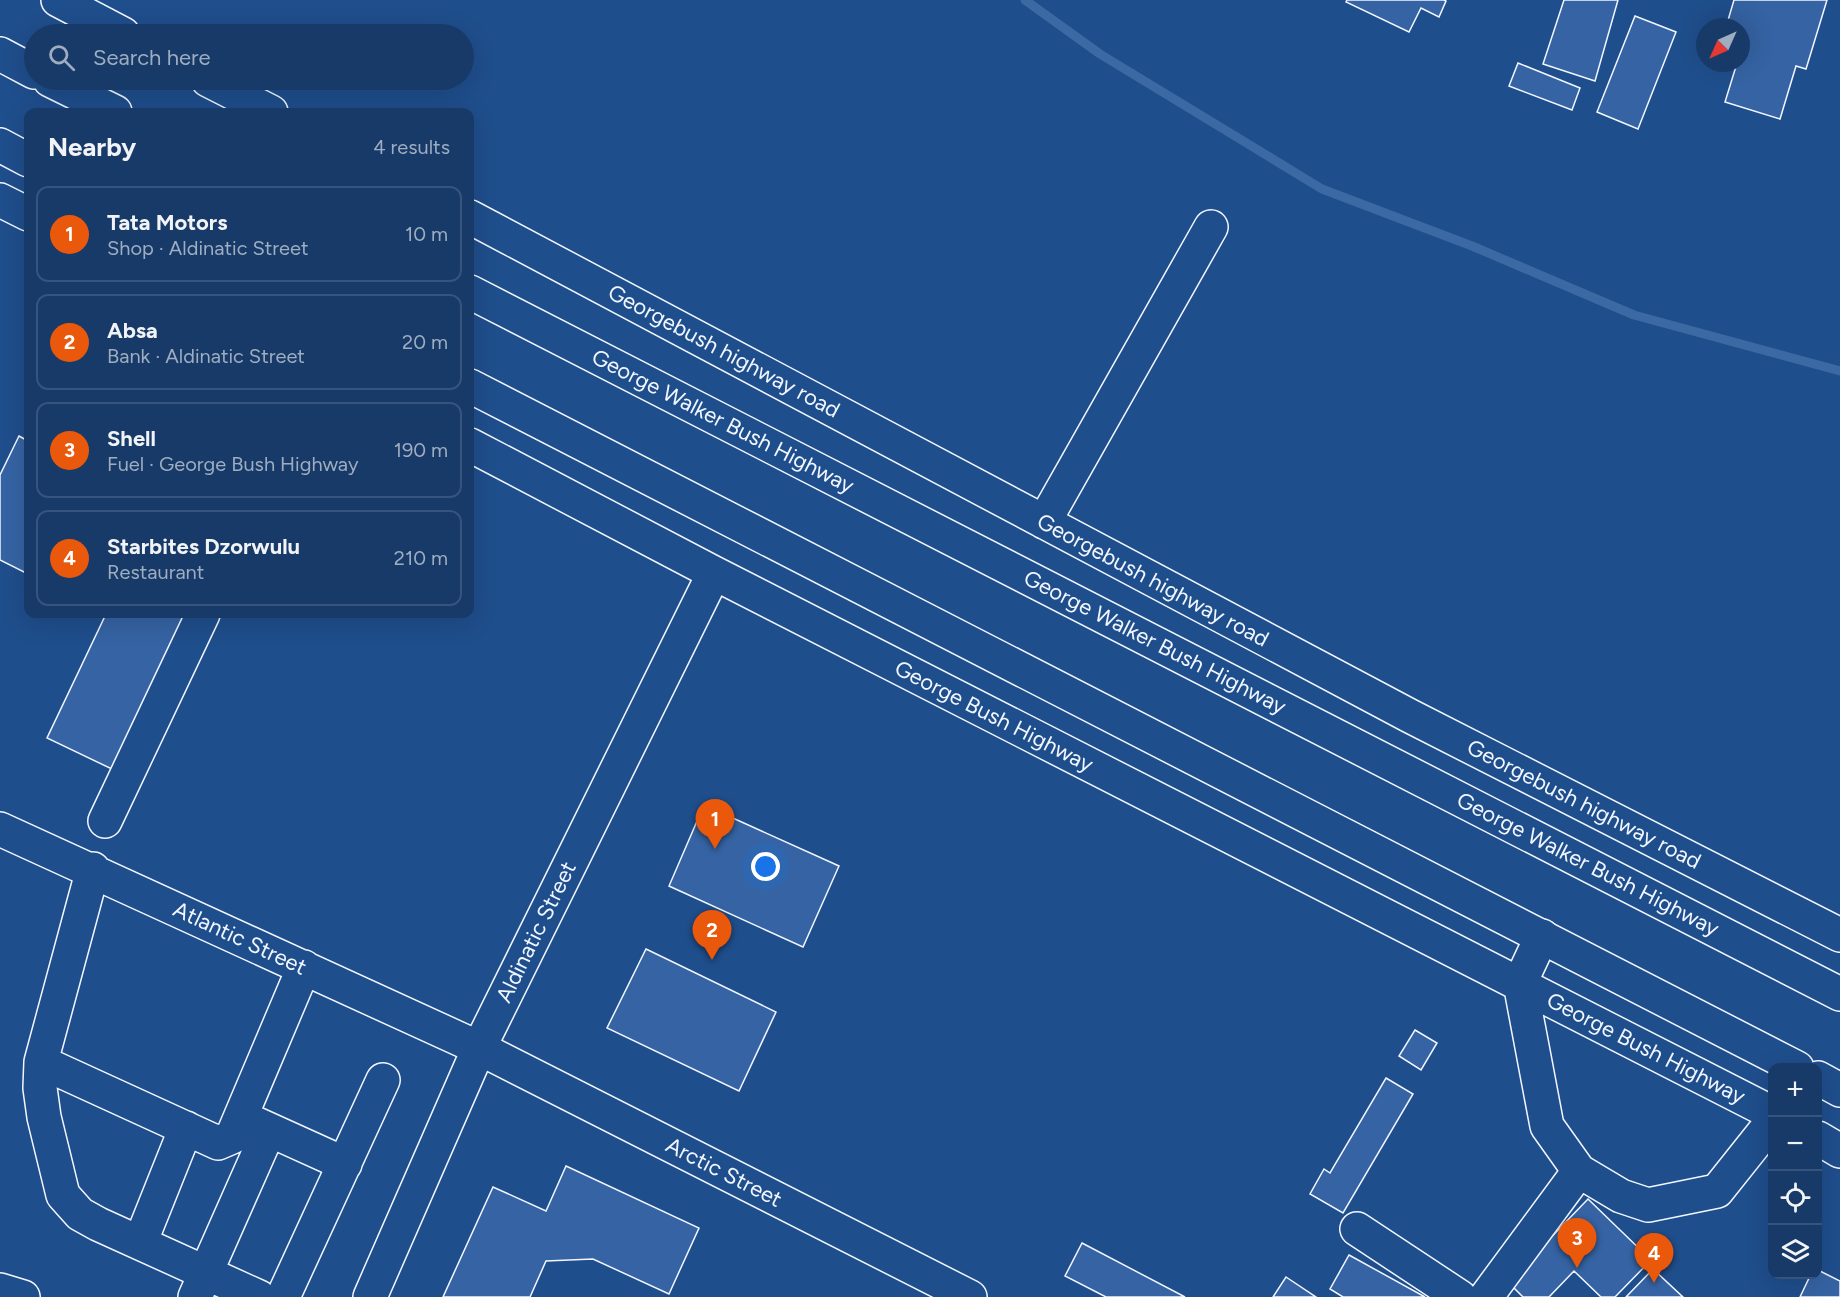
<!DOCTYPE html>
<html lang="en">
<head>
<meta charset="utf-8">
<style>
  body { margin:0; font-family:Figtree,sans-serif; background:#244571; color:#f1f3f6 }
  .controls { position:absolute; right:18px; bottom:18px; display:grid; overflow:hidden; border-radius:12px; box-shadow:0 6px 24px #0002 }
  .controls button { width:54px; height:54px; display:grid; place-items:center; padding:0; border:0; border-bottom:2px solid #36547d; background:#173a69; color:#f1f3f6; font:30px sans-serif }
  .compass { position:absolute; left:1696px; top:18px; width:54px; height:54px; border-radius:50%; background:#173a69; box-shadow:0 6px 24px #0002; rotate:225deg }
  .you { position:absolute; left:766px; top:867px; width:21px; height:21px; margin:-15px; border:4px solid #fff; border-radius:50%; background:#1a73e8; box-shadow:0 0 0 9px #1a73e833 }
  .badge { display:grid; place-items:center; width:39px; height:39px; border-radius:50%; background:#ea580c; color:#fff; font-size:20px; font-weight:700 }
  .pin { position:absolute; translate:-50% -50px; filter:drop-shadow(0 2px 3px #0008) }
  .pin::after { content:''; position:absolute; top:32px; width:21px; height:18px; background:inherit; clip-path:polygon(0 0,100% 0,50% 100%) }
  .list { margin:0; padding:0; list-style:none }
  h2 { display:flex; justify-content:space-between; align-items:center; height:78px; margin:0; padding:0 24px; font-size:26px }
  h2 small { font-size:20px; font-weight:400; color:#9eadc0 }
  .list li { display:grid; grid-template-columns:39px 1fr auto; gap:18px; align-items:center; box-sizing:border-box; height:96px; margin:0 12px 12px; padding:0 12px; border:2px solid #36547d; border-radius:12px }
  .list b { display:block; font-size:22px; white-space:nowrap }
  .list p { margin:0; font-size:20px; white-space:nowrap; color:#9eadc0 }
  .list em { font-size:20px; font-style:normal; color:#9eadc0 }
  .icon { flex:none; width:33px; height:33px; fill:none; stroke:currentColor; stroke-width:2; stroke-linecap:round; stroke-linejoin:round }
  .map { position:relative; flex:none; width:1840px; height:1297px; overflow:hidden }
  .search { position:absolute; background:#173a69; box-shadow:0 6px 24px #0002; left:24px; top:24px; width:450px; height:66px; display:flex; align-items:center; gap:15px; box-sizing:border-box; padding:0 21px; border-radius:33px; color:#9eadc0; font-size:22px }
  .panel { position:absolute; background:#173a69; box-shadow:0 6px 24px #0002; left:24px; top:108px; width:450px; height:510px; border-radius:12px }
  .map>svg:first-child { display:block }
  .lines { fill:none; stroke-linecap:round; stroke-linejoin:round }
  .stream { stroke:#3b69a3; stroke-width:9 }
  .building { fill:#3563a3; stroke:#f2f6ff; stroke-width:1.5 }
  .minor-casing { stroke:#f2f6ff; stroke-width:36 }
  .highway-casing { stroke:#f2f6ff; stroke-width:36 }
  .minor { stroke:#1f4e8c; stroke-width:33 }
  .highway { stroke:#1f4e8c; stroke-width:33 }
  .labels { text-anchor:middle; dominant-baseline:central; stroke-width:4.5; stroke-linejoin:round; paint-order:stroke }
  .street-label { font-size:22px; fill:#f2f6ff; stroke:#1f4e8c }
</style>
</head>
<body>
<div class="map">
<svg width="1840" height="1297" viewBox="0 0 1840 1297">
  <rect width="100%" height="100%" fill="#1f4e8c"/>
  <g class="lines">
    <path class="stream" d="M1025,0L1100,54L1322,189L1472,246L1634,315L1840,371"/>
  </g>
  <path class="building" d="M1347,0H1444L1446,1L1439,17L1421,8L1409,32L1346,2Z
    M1564,0H1618L1595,81L1543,64Z
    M1734,0H1827L1806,69L1796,66L1780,119L1725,102L1737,63H1741V27H1726Z
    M1635,16L1676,32L1638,129L1597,112Z
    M1518,63L1580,88L1572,110L1509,86Z
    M19,436L28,441V574L0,560V475Z
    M106,614H188L114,770L47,738Z
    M704,805L839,866L803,947L669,886Z
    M646,949L776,1012L739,1091L607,1028Z
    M1415,1030L1437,1043L1421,1070L1399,1056Z
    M1386,1078L1413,1094L1343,1213L1310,1194L1324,1169L1330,1173Z
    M566,1166L699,1228L669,1294L593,1259L546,1261L530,1297H443L493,1187L546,1211Z
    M1588,1199L1651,1260L1615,1297H1601L1574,1271L1549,1297H1523L1508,1282Z
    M1082,1243L1185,1297H1106L1065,1276Z
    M1349,1255L1425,1297H1343L1330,1289Z
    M1653,1269L1683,1297H1626Z
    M1818,1270L1840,1281V1297H1800L1811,1274H1818Z
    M1286,1277L1316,1297H1273Z"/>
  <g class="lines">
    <g class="minor-casing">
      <path id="minor" d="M58,0L123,34
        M208,80L271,112
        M0,200L28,214
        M470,217L1410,716L1840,935
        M470,445L714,573L1772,1113
        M1044,522L1211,227
        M105,821L203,614
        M0,829L479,1048L970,1297
        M93,869L41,1062L40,1088L44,1117L63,1195L80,1214L98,1224L259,1297
        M1542,936L1520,983L1547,1126L1579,1171L1621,1196L1648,1205L1717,1191L1772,1122
        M41,1062L218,1143L232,1137L304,967
        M250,1121L345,1164
        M1818,1138L1840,1151
        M1357,1229L1460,1297
        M140,1243L186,1128
        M0,1290L23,1297
        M195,1297L269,1130
        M283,1297L383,1080
        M370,1297L479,1048L714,573
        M1486,1297L1579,1171"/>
    </g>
    <g class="highway-casing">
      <path id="highway" d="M0,54L34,72
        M50,80L115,112
        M0,145L28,160
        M470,292L1840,994
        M470,386L1797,1068
        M1818,1078L1840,1090"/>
    </g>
    <use href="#minor" class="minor"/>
    <use href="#highway" class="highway"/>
  </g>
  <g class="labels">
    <g class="street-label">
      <text transform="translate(724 351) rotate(28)">Georgebush highway road</text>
      <text transform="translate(723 421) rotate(27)">George Walker Bush Highway</text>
      <text transform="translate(1153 580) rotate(28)">Georgebush highway road</text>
      <text transform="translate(1155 642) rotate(27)">George Walker Bush Highway</text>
      <text transform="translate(994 716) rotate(27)">George Bush Highway</text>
      <text transform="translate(1584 804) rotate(27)">Georgebush highway road</text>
      <text transform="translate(1588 864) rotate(27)">George Walker Bush Highway</text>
      <text transform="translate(536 932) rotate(-64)">Aldinatic Street</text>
      <text transform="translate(240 938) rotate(25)">Atlantic Street</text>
      <text transform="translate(1646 1048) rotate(27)">George Bush Highway</text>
      <text transform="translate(724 1172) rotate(27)">Arctic Street</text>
    </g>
  </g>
</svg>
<div class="controls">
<button>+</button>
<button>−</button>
<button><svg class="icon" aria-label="locate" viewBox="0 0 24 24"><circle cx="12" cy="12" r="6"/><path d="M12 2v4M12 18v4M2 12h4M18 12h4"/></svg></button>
<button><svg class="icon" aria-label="layers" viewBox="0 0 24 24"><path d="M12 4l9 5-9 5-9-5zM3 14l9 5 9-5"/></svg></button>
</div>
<svg class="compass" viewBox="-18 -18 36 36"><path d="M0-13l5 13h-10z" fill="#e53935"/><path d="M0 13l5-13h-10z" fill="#9eadc0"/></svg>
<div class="you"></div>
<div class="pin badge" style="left:715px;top:849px">1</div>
<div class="pin badge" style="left:712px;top:960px">2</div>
<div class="pin badge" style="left:1577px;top:1268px">3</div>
<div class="pin badge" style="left:1654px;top:1283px">4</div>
<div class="search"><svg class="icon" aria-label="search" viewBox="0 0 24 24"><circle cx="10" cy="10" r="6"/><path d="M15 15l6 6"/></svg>Search here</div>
<section class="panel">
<h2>Nearby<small>4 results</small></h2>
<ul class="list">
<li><span class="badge">1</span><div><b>Tata Motors</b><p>Shop · Aldinatic Street</p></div><em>10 m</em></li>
<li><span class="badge">2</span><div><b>Absa</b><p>Bank · Aldinatic Street</p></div><em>20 m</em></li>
<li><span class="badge">3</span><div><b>Shell</b><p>Fuel · George Bush Highway</p></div><em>190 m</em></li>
<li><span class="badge">4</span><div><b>Starbites Dzorwulu</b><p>Restaurant</p></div><em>210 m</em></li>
</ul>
</section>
</div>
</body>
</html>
